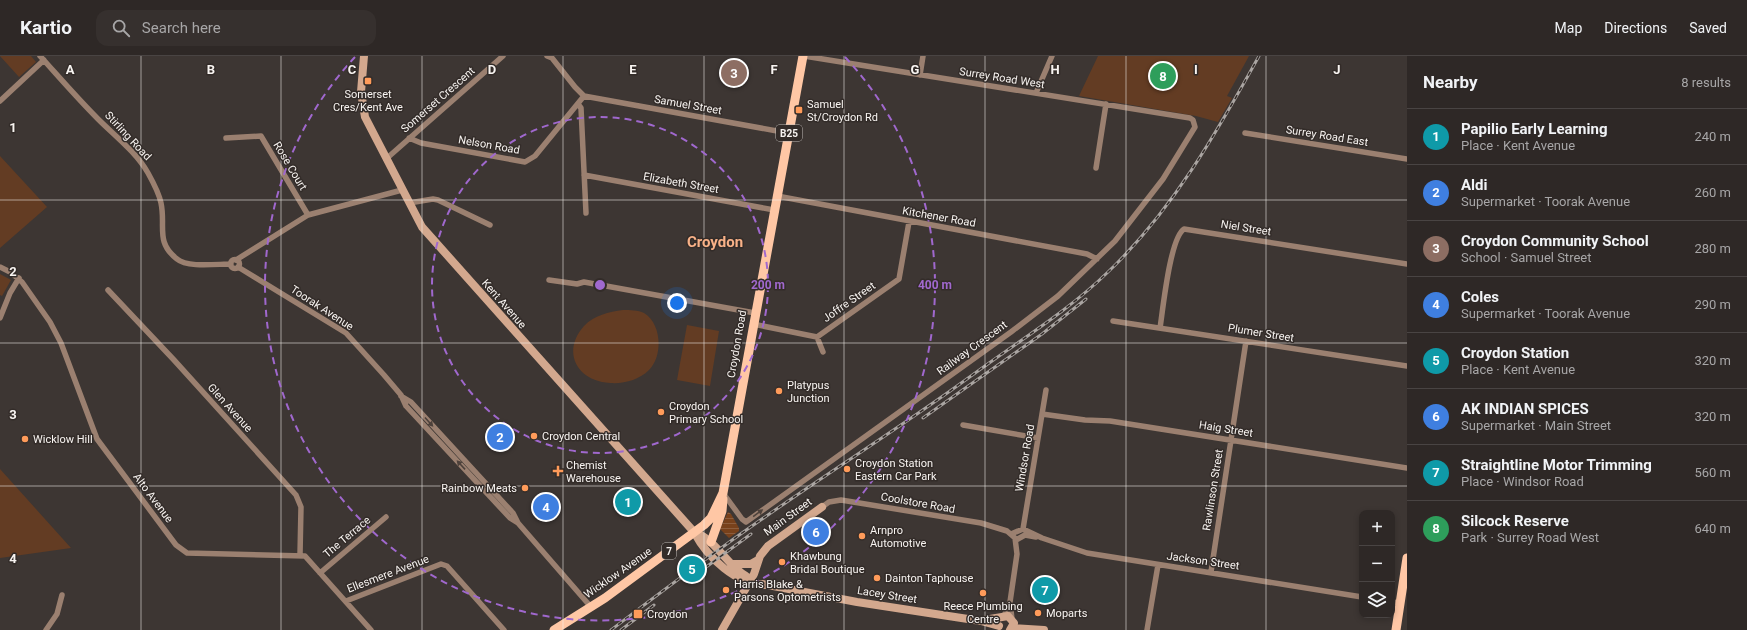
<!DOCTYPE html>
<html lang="en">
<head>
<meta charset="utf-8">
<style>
  body { margin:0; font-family:Roboto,sans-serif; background:#36302e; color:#f1f3f6 }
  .controls { position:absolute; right:12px; bottom:12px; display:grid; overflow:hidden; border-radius:8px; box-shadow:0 2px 6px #0003 }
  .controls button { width:36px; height:36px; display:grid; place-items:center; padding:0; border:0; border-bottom:1px solid #494443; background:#2e2826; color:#f1f3f6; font:20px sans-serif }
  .you { position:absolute; left:677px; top:247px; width:14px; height:14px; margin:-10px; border:3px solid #fff; border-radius:50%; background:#1a73e8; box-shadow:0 0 0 6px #1a73e833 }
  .badge { display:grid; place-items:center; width:26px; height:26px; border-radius:50%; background:#ff9b5a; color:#fff; font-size:13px; font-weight:700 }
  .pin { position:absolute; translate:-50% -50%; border:2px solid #fff; box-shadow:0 1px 4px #0006 }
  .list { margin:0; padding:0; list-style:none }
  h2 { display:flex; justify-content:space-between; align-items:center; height:52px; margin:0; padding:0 16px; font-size:17px }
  h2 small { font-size:13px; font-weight:400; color:#a7a6a7 }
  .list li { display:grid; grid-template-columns:26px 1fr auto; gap:12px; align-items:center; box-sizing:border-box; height:56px; padding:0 16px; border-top:1px solid #494443 }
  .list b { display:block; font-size:15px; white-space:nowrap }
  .list p { margin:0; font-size:13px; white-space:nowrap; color:#a7a6a7 }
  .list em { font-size:13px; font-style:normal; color:#a7a6a7 }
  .icon { flex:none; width:22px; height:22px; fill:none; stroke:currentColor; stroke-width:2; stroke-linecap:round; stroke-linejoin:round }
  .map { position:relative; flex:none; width:1407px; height:574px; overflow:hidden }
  header { display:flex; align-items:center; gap:24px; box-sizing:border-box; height:56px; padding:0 20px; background:#2e2826; border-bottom:1px solid #494443 }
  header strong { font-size:19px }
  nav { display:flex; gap:22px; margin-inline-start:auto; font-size:14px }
  .search { width:280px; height:36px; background:#36302e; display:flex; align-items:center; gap:10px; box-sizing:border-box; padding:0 14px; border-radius:12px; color:#a7a6a7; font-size:15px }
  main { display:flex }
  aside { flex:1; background:#2e2826 }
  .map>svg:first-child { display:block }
  .park { fill:#633c23 }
  .water { fill:url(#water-rules) }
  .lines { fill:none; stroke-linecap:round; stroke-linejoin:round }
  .street { stroke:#9b8070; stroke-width:5.5 }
  .secondary { stroke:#d3a88e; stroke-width:8 }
  .primary { stroke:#ffc7a5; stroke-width:9 }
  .rail-casing { stroke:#aaa5a2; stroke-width:3 }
  .rail { stroke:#332c29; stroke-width:1.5; stroke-dasharray:4.5; stroke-linecap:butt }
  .oneway { fill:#4d413b }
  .grid { fill:none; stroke:#f8f4f1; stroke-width:1; stroke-opacity:0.55 }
  .ring { fill:none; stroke:#a068ce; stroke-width:2; stroke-dasharray:7 5 }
  .poi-dot { fill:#ff9b5a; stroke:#332c29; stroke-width:1.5 }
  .labels { text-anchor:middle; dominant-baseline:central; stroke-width:3; stroke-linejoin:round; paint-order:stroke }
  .shield { fill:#332c29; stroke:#bdb8b5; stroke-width:1 }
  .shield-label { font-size:10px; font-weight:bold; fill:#f8f4f1 }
  .street-label { font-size:11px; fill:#f8f4f1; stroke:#332c29 }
  .poi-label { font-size:11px; fill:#f8f4f1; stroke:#332c29; text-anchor:start }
  .district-label { font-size:15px; font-weight:bold; fill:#f9b288; stroke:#332c29 }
  .grid-label { font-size:13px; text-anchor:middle; font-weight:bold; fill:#f8f4f1; stroke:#332c29; stroke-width:3; stroke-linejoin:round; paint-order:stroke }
  .centre { fill:#a068ce; stroke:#332c29; stroke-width:2 }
  .ring-label { font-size:12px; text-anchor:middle; font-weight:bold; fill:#a068ce; stroke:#332c29; stroke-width:3; stroke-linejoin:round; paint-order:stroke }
</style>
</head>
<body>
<header>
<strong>Kartio</strong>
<div class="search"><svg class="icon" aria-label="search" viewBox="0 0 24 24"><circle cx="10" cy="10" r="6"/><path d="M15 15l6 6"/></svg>Search here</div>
<nav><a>Map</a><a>Directions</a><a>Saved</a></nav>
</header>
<main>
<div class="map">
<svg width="1407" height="574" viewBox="0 0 1407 574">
  <defs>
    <pattern id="water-rules" width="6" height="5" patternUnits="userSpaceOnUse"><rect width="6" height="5" fill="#78411b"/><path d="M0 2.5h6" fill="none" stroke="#8c5d3d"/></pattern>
  </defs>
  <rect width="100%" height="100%" fill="#3d3633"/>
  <path class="park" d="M0,0H31L36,6L19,21Z
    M1098,0H1249L1227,40L1232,42L1218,66L1196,60L1079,40Z
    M0,100L47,151L0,192Z
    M0,218L11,224L2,240L0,239Z
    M623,254C630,254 638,254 644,257C662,268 663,300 649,314C639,324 624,328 610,327C577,325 561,296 584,270C594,259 609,256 623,254Z
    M687,269L719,275L710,330L677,324Z
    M0,413L71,492L0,502Z"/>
  <path class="water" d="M728,456L731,458L739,472V475L729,482L720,473Z"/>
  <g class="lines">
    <path class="street" d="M40,0C59,21 78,43 98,63C115,80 136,96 148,117C153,126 159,137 161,147C166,170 155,186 177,203C187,212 217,208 231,208
      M547,0L552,2L575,31L584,40
      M920,19L923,0
      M1036,37L1052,0
      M584,40L788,77
      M0,45L44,4
      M578,48L581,52L586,157
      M1245,77L1407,103
      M226,82L261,80L308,159
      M409,82L421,87L525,106L535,100L584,40
      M386,103L503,0
      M1096,112L1106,48
      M584,119L774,154
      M777,140L1087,198L1097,203
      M409,147L433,143L438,144L490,169
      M230.5 208a4.5 4.5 0 1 1 9 0a4.5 4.5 0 1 1-9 0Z
      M236,204L308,159L402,134
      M0,211L10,216L22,226L50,266L61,287L97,383L176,489L187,497L305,500L371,574
      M238,211L346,277L384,319L401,339L406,350L510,462L518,467
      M549,224L577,228L584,226L755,257
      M108,234L174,304L296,439L301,451L300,499
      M0,262L10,237L19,222
      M1113,265L1407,310
      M753,268L817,281L899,223L909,166
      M1160,272C1163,253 1170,182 1184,173L1407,208
      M817,281L823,296
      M401,340L411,346L513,457L518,467L591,551
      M1042,358L1085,364L1110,365L1407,412
      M963,369L1038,382
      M723,437L742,463L746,466L1011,276L1058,240L1115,185L1163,123L1195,71L1193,64L1190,62L804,0
      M822,451L829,446L841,444L981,467L1007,475L1015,482L1017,498L1010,546L1004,560
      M1023,473L1046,334
      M1011,478L1023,473L1042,482L1087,497L1362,541
      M1016,484L1025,479L1036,481
      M1211,516L1246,285
      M320,517L386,461
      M346,545L441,508L447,510L504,574
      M1010,546L1012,563
      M1392,546L1400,547
      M46,574L57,558L62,539
      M1147,574L1158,509"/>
    <path class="secondary" d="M364,0L361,36L365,61L422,171L694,476C708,502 736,529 766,529
      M694,476C717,484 726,509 746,520
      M731,508H751L758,504
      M762,528L857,546L981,565L999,570
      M984,564L1008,560L1014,567L1010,574
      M1012,572L1044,574
      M722,574L754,518L760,500L768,490L822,451"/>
    <path class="primary" d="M711,486L722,455L723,443
      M554,574L605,542L704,469L711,462L723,437L803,0
      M1396,574L1407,502"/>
    <g class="rail-casing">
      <path id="rail" d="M923,362L1042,278L1086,243
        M698,517L751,478
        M611,574C648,546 686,517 724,490C805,431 890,379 971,320C1017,286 1067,256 1108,216C1172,155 1217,76 1259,0
        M621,574L654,549"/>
    </g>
    <use href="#rail" class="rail"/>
  </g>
  <defs><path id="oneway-solid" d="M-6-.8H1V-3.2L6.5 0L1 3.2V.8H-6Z"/></defs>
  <g class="oneway">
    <use href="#oneway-solid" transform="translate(429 366) rotate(48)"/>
    <use href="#oneway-solid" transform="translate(461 409) rotate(-133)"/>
    <use href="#oneway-solid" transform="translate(758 457) rotate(-36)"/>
  </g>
  <path class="grid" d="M141,0V574M281,0V574M422,0V574M563,0V574M704,0V574M844,0V574M985,0V574M1126,0V574M1266,0V574M0,144H1407M0,287H1407M0,430H1407"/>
  <g class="ring">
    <circle cx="600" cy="229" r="168"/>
    <path d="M845 1A335 335 0 1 1 355 1"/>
  </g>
  <g class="poi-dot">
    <rect x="364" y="21" width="8" height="8" rx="2"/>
    <rect x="795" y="50" width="8" height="8" rx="2"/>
    <circle cx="779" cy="335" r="4"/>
    <circle cx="661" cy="356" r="4"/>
    <circle cx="534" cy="380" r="4"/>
    <circle cx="25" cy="383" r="4"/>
    <circle cx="847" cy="413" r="4"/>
    <path d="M556 409h4v4h4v4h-4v4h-4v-4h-4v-4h4z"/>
    <circle cx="525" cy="432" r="4"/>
    <circle cx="862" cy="480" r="4"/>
    <circle cx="782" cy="506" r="4"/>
    <circle cx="877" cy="522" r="4"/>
    <circle cx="726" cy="534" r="4"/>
    <circle cx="983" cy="537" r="4"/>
    <circle cx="1038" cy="557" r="4"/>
    <rect x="633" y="553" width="10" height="10" rx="2"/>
  </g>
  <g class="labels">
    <g class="shield">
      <rect x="776" y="69" width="26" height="16" rx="3"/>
      <rect x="662" y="487" width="14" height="16" rx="3"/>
    </g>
    <g class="shield-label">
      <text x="789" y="77">B25</text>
      <text x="669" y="495">7</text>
    </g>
    <g class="street-label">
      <text transform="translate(1002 22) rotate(9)">Surrey Road West</text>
      <text transform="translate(438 44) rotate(-41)">Somerset Crescent</text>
      <text transform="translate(688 49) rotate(10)">Samuel Street</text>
      <text transform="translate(128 80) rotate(47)">Stirling Road</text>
      <text transform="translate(1327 80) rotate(9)">Surrey Road East</text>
      <text transform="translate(489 89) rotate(10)">Nelson Road</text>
      <text transform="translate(290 110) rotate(59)">Rose Court</text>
      <text transform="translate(681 127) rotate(10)">Elizabeth Street</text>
      <text transform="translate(939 161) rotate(10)">Kitchener Road</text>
      <text transform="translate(1246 172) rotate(9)">Niel Street</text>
      <text transform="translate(849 246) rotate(-35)">Joffre Street</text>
      <text transform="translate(504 248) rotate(49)">Kent Avenue</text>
      <text transform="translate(322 252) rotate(33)">Toorak Avenue</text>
      <text transform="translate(1261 277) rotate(9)">Plumer Street</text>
      <text transform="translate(737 288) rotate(-80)">Croydon Road</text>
      <text transform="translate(972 292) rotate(-36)">Railway Crescent</text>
      <text transform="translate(230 352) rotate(48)">Glen Avenue</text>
      <text transform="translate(1226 373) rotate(9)">Haig Street</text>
      <text transform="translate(1025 402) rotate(-80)">Windsor Road</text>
      <text transform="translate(1213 434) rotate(-81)">Rawlinson Street</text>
      <text transform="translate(153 442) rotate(53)">Alto Avenue</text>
      <text transform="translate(918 447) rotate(10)">Coolstore Road</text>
      <text transform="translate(788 461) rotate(-36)">Main Street</text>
      <text transform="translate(347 481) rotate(-40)">The Terrace</text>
      <text transform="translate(1203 505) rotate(8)">Jackson Street</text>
      <text transform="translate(618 517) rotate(-35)">Wicklow Avenue</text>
      <text transform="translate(388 518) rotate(-21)">Ellesmere Avenue</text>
      <text transform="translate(887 539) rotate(9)">Lacey Street</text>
    </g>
    <g class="poi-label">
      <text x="368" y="38" text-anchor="middle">Somerset<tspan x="368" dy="13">Cres/Kent Ave</tspan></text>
      <text x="807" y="48">Samuel<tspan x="807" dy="13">St/Croydon Rd</tspan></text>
      <text x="787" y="329">Platypus<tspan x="787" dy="13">Junction</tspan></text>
      <text x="669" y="350">Croydon<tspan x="669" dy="13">Primary School</tspan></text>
      <text x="542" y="380">Croydon Central</text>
      <text x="33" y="383">Wicklow Hill</text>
      <text x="855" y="407">Croydon Station<tspan x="855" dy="13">Eastern Car Park</tspan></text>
      <text x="566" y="409">Chemist<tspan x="566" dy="13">Warehouse</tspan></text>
      <text x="517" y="432" text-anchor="end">Rainbow Meats</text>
      <text x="870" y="474">Arnpro<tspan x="870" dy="13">Automotive</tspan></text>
      <text x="790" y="500">Khawbung<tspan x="790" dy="13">Bridal Boutique</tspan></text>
      <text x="885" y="522">Dainton Taphouse</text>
      <text x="734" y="528">Harris Blake &amp;<tspan x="734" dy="13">Parsons Optometrists</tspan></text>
      <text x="983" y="550" text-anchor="middle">Reece Plumbing<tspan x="983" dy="13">Centre</tspan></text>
      <text x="1046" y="557">Moparts</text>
      <text x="647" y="558">Croydon</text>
    </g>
    <g class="district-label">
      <text x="715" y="186">Croydon</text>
    </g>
  </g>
  <g class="grid-label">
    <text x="70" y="18">A</text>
    <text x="211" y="18">B</text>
    <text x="352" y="18">C</text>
    <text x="492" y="18">D</text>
    <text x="633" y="18">E</text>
    <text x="774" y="18">F</text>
    <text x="915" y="18">G</text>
    <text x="1055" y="18">H</text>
    <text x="1196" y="18">I</text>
    <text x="1337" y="18">J</text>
    <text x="13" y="76">1</text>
    <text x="13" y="220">2</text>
    <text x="13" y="363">3</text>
    <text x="13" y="507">4</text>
  </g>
  <circle cx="600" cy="229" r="6" class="centre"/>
  <g class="ring-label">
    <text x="768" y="233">200 m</text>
    <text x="935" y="233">400 m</text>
  </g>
</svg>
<div class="controls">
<button>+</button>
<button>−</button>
<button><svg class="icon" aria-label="layers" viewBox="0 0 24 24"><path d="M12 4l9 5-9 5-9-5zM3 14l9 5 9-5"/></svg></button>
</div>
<div class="you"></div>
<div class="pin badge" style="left:628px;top:446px;background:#0f9aa8">1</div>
<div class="pin badge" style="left:500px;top:381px;background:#3f7fe0">2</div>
<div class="pin badge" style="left:734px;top:17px;background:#8d6e63">3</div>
<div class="pin badge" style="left:546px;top:451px;background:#3f7fe0">4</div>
<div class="pin badge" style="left:692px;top:513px;background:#0f9aa8">5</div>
<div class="pin badge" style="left:816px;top:476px;background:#3f7fe0">6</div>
<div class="pin badge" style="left:1045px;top:534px;background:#0f9aa8">7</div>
<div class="pin badge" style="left:1163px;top:20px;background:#2e9e5b">8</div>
</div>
<aside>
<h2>Nearby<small>8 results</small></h2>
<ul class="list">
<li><span class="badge" style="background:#0f9aa8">1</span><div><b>Papilio Early Learning</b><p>Place · Kent Avenue</p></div><em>240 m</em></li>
<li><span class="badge" style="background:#3f7fe0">2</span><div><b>Aldi</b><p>Supermarket · Toorak Avenue</p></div><em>260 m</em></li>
<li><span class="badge" style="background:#8d6e63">3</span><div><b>Croydon Community School</b><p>School · Samuel Street</p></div><em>280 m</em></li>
<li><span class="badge" style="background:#3f7fe0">4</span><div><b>Coles</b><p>Supermarket · Toorak Avenue</p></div><em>290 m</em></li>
<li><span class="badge" style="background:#0f9aa8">5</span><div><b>Croydon Station</b><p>Place · Kent Avenue</p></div><em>320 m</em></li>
<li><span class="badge" style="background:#3f7fe0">6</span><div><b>AK INDIAN SPICES</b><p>Supermarket · Main Street</p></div><em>320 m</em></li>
<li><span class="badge" style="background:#0f9aa8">7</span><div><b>Straightline Motor Trimming</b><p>Place · Windsor Road</p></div><em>560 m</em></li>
<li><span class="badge" style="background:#2e9e5b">8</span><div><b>Silcock Reserve</b><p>Park · Surrey Road West</p></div><em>640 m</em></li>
</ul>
</aside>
</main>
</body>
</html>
